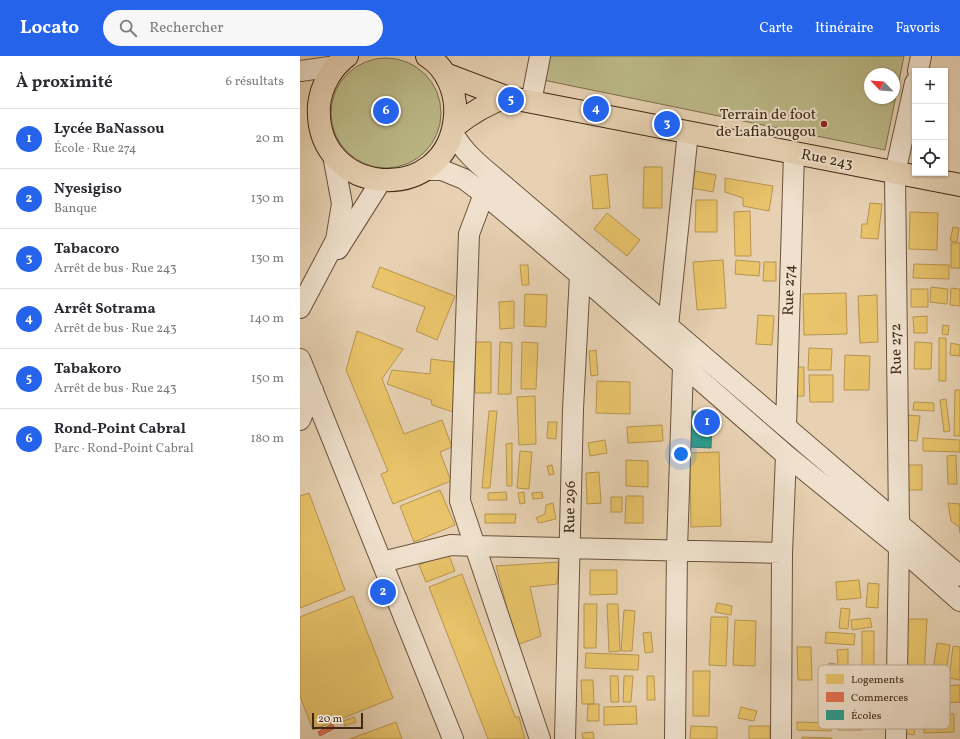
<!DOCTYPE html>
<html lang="fr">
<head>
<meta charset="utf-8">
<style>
  body { margin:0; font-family:Vollkorn,serif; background:#f7f7f7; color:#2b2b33 }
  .controls { position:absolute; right:12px; top:12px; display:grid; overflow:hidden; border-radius:0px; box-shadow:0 1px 3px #0004 }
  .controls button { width:36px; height:36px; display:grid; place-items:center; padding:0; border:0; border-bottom:1px solid #e1e1e2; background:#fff; color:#2b2b33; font:20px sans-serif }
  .compass { position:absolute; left:564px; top:12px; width:36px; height:36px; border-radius:50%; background:#fff; box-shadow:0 1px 3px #0004; rotate:295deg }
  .scale { position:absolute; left:12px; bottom:10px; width:51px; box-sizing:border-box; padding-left:4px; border:2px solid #402814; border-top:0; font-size:11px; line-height:14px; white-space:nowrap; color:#402814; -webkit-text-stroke:3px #efe1cd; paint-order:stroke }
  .you { position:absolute; left:381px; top:398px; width:14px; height:14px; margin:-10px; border:3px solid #fff; border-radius:50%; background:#1a73e8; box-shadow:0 0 0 6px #1a73e833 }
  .badge { display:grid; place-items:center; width:26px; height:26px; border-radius:50%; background:#2563eb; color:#fff; font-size:13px; font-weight:700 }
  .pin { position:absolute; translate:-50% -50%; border:2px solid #fff; box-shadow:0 1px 4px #0006 }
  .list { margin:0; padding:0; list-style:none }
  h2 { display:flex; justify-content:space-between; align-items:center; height:52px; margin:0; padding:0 16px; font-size:17px }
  h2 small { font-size:13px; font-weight:400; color:#7c7c81 }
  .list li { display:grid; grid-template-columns:26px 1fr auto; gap:12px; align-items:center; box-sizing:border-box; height:60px; padding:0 16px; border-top:1px solid #e1e1e2 }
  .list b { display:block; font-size:15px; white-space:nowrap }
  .list p { margin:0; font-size:13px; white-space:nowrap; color:#7c7c81 }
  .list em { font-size:13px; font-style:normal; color:#7c7c81 }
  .icon { flex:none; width:22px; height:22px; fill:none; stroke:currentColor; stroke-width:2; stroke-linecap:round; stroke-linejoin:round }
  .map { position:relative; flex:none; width:660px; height:683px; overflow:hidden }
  header { display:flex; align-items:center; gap:24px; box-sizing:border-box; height:56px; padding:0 20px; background:#2563eb; color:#fff }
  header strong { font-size:19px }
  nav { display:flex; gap:22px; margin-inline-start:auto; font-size:14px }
  .search { width:280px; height:36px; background:#f7f7f7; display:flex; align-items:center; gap:10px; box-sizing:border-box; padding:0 14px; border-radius:22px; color:#7c7c81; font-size:15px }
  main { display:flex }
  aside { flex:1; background:#fff }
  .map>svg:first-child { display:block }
  .green { fill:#bcb988; stroke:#7e704e; fill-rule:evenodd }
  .homes { fill:#e9c46a; stroke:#b69550 }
  .shops { fill:#e76f51; stroke:#b55a3f }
  .schools { fill:#2a9d8f; stroke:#317a6a }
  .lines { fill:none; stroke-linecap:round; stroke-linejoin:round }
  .minor-casing { stroke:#6a523c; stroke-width:22 }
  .major-casing { stroke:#402814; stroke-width:24 }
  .minor { stroke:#efe1cd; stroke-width:20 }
  .major { stroke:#e7d1b2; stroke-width:22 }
  .poi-dot { fill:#8f2418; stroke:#efe1cd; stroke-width:1.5 }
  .labels { text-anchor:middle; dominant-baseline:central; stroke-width:4; stroke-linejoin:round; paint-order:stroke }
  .poi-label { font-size:15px; fill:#402814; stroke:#efe1cd; text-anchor:end }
  .street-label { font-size:15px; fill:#402814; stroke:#efe1cd }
  .key { fill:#efe1cd; stroke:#baaa96; stroke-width:1 }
  .key-label { font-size:11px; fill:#402814 }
</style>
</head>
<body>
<header>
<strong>Locato</strong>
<div class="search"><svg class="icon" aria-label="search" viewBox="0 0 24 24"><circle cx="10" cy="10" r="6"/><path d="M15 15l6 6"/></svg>Rechercher</div>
<nav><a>Carte</a><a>Itinéraire</a><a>Favoris</a></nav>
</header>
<main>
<aside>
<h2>À proximité<small>6 résultats</small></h2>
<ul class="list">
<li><span class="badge">1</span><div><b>Lycée BaNassou</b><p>École · Rue 274</p></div><em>20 m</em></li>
<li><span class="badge">2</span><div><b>Nyesigiso</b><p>Banque</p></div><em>130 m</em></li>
<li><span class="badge">3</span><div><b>Tabacoro</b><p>Arrêt de bus · Rue 243</p></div><em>130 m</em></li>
<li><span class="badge">4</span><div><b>Arrêt Sotrama</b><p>Arrêt de bus · Rue 243</p></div><em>140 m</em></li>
<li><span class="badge">5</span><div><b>Tabakoro</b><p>Arrêt de bus · Rue 243</p></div><em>150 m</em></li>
<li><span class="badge">6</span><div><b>Rond-Point Cabral</b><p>Parc · Rond-Point Cabral</p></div><em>180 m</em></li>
</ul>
</aside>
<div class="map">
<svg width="660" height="683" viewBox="0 0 660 683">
  <rect width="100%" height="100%" fill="#e7d1b2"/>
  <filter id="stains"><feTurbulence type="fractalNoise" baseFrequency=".005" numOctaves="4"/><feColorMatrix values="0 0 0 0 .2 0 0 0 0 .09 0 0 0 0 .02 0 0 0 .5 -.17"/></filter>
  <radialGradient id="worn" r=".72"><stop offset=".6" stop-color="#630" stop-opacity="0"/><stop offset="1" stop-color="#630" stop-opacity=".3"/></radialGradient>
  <path class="green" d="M248,0H604L585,94L243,24ZM570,18H594V42H570Z
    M31 57a55 55 0 1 1 110 0a55 55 0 1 1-110 0Z"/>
  <path class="homes" d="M344,111H362V152H343Z
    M395,115L416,119L413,136L392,132Z
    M307,118L310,152L293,153L290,120Z
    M425,122L473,130L469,155L443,150V142L425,136Z
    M396,144H417V176H395Z
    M570,147L582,148L578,183L561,182L562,168H567Z
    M450,155L451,200H435L434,156Z
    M610,156L638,157L637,194L609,193Z
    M307,157L340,184L327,200L294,173Z
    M653,171L659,172L657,186L650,185Z
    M651,187H660V212H651Z
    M423,204L426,252L397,254L393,206Z
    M436,204L460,206L459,220L435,218Z
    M464,206H476V225H463Z
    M614,208L649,209V223L613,222Z
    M220,209H228L229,229H222Z
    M80,211L155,240L137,284L116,275L125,251L72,231Z
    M631,231L648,233L647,248L630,246Z
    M651,232L660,233V250L650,249Z
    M611,233H628V251H611Z
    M546,237L547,278L504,279L503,238Z
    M225,238L247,239L246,271L224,270Z
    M577,239L578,286L560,287L558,240Z
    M214,245V272L200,273L199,246Z
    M458,259L474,260L472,289L456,288Z
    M627,260V277H614L613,261Z
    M643,269L649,270L648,279L642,278Z
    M57,275L103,293L82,323L104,378L142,364L152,391L140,396L151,425L93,448L81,418L88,415L46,314Z
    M639,282H646V325H639Z
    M175,286H191V337H175Z
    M200,286L212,287L211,338H198Z
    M222,286L238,287L236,333H221Z
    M615,286L632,287L631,313H614Z
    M651,287L660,289V300L650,299Z
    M509,292L532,293L531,314H508Z
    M296,294L298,319L291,320L289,295Z
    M545,299L570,300L569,334H544Z
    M131,303L154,306L153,356L132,349L131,344L87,328L92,314L130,318Z
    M497,311H504V340H497Z
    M509,319H533V346H510Z
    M297,325L330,326V358L296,357Z
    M655,334H660V380H654Z
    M235,340L236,388L219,389L217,341Z
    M646,343L650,375L644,376L640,344Z
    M614,346L634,347V355L613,354Z
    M189,355H197L190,432H182Z
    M605,359L620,360L617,385L603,384Z
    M248,366H257L256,383L247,382Z
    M362,369L363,385L328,387L327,371Z
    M623,382L660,384V396L623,395Z
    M305,384L307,397L290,400L288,387Z
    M212,387V430H207L206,388Z
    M220,395L232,396L229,433L217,432Z
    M419,396L421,470L391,471L390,397Z
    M656,399L657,428H648L647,400Z
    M326,404L348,405V431L326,430Z
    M252,409L254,418L249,419L247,410Z
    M608,409H622V434H608Z
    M299,416L301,447L287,448L286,417Z
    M140,434L155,469L114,486L100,450Z
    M206,436L207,444H188V437Z
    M224,436L225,447L220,448L218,437Z
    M242,436L243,442L233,443L232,437Z
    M9,437L45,534L0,552V440Z
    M326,440H343V467H325Z
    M311,441H322V456H311Z
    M253,447L256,463L239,467L236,462L245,458L246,449Z
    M648,447L660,448V477L659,471L651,465Z
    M185,458H216L215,467H185Z
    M148,497L155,515L126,526L119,509Z
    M259,506L257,528L230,531L241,580L217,589L196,510Z
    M290,514H317V538L290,539Z
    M162,518L215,661H219L225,683H188L129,531Z
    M559,524L561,542L537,544L536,526Z
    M568,527L579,528L578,552L566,551Z
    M53,540L93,642L13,674L0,640V561Z
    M417,547L432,550L431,559L415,556Z
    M284,548H297L296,592H284Z
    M307,548H318L320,595L309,596Z
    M541,552L550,553L548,573L539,572Z
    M324,554L335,555L332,595H321Z
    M411,561H428L426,610L409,609Z
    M570,562L572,571L552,574L551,564Z
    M607,563H627L624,622H605Z
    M435,564L456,565L455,610L433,609Z
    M562,575H574V625H562Z
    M351,576L353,596L345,597L343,577Z
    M526,576L555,578L554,589L525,587Z
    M637,587L650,589L645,623L632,621Z
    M653,590L660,591V624L649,622Z
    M497,591H511L512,624H498Z
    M548,593V610L538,611L537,594Z
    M286,597L339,599L338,614L285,612Z
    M529,607L536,608L535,623H529Z
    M393,615H410L409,660H393Z
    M310,620H318L319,646H311Z
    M324,620H333L331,646H323Z
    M347,620H354L355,644H347Z
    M281,624H293L294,648H282Z
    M660,629V646L623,648L622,631Z
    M288,648H299V665H287Z
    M336,650L337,668L304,669V651Z
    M441,651L457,655L454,665L438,662Z
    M654,658V676L624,677L623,659Z
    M602,659L616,660L614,679L601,677Z
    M54,661L56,666L45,670L43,665Z
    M96,666L102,683H50Z
    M497,666L532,667L531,675L497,674Z
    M538,667H562V674H538Z
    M391,670L417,671V683H390Z
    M449,670H470V683H449Z
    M293,676L294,683H283L282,677Z
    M502,681L532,682V683H502Z"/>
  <path class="shops" d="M32,668L35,672L20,680L18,676Z"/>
  <path class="schools" d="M392,355L412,356L411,392L390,391Z"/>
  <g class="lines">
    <g class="minor-casing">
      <path id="minor" d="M0,15L36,10
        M618,15L621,0
        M231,46L240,0
        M153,77C163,95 178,108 194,121L660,520
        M125,114H142L164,123L184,138L280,219L486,399L599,491L660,545
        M194,121L184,138L169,178L160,445L175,490L482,497
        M38,193L81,125
        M0,252L36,184L42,148L33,99
        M368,270L388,76
        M0,303L153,683
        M0,364L13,334L5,333
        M486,371L494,97
        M599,468L595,117L615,27
        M82,506L151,489L175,490L240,683
        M265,683L273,353L280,219
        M375,683L377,494L383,310L388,302
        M481,683L482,497L486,399
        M596,683L599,491"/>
    </g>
    <g class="major-casing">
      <path id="major" d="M47,0C32,11 21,30 19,49C13,142 148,152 155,60C157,38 147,12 127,0
        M145,18L206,41L660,129
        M155,70C171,57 186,48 206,41"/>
    </g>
    <use href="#minor" class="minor"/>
    <use href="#major" class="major"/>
  </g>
  <circle class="poi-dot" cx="524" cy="68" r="4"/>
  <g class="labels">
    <g class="poi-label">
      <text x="516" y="59">Terrain de foot<tspan x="516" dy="17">de Lafiabougou</tspan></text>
    </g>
    <g class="street-label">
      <text transform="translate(527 104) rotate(11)">Rue 243</text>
      <text transform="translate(490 234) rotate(-88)">Rue 274</text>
      <text transform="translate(597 293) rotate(-91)">Rue 272</text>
      <text transform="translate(271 451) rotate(-89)">Rue 296</text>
    </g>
  </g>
  <rect x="518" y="609" width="132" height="64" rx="6" class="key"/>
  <rect x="526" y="618" width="18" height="10" fill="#e9c46a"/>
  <rect x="526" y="636" width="18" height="10" fill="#e76f51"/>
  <rect x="526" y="654" width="18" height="10" fill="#2a9d8f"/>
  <g class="key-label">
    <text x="551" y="627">Logements</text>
    <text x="551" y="645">Commerces</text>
    <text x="551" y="663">Écoles</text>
  </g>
  <rect width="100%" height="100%" filter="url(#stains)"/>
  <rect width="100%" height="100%" fill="url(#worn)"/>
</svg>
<div class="controls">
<button>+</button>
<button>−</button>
<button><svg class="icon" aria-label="locate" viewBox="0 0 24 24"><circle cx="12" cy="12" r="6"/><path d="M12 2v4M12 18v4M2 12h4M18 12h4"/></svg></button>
</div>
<svg class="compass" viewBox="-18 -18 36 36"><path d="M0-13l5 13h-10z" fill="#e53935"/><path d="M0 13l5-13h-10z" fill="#7c7c81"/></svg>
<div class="scale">20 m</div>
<div class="you"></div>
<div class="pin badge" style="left:407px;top:366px">1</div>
<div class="pin badge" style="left:83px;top:536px">2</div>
<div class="pin badge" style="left:367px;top:68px">3</div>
<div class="pin badge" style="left:296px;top:53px">4</div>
<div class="pin badge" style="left:211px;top:44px">5</div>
<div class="pin badge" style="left:86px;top:55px">6</div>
</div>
</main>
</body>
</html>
